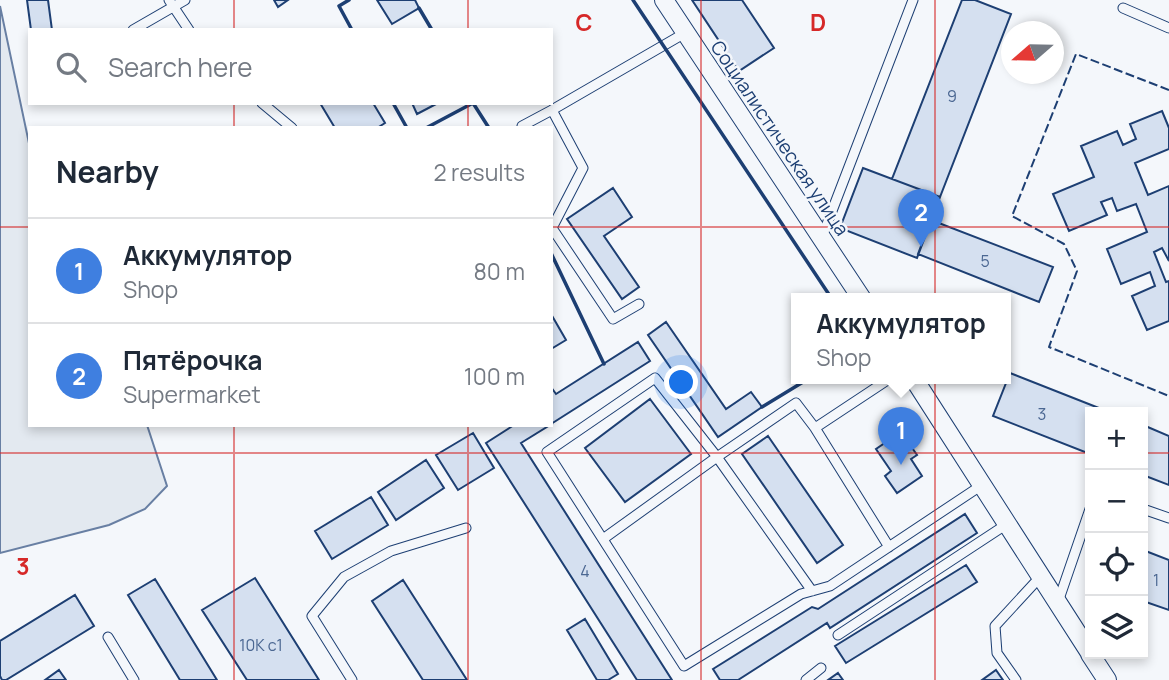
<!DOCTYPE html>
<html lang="en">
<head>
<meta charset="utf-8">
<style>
  body { margin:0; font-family:Manrope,sans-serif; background:#f2f2f3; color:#1f2937 }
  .controls { position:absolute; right:21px; bottom:21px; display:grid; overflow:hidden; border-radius:0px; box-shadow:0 4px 10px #0003 }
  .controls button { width:63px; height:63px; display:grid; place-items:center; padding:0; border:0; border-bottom:2px solid #e0e1e3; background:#fff; color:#1f2937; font:35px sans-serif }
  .compass { position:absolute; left:1001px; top:21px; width:63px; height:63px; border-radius:50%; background:#fff; box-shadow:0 4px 10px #0003; rotate:250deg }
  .you { position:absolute; left:682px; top:383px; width:24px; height:24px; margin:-18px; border:5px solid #fff; border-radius:50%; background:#1a73e8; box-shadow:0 0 0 10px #1a73e833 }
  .badge { display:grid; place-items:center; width:46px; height:46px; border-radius:50%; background:#db2777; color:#fff; font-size:23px; font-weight:700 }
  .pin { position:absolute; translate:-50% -58px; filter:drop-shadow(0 2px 4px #0008) }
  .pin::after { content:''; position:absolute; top:37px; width:24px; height:21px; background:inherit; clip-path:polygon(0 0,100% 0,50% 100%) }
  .popup { position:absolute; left:791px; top:293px; width:220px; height:91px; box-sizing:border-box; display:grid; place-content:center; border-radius:0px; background:#fff; filter:drop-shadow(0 2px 5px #0005); font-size:23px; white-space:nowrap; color:#747a83 }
  .popup b { font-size:26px; color:#1f2937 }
  .popup::after { content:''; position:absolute; left:50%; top:100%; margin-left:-14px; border:14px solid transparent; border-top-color:#fff }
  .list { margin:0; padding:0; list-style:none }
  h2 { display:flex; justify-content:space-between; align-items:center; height:91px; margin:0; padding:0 28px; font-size:30px }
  h2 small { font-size:23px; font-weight:400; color:#747a83 }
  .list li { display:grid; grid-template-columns:46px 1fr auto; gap:21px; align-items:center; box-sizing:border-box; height:105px; padding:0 28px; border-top:2px solid #e0e1e3 }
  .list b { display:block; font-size:26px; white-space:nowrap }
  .list p { margin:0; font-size:23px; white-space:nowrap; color:#747a83 }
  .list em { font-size:23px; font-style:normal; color:#747a83 }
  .icon { flex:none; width:38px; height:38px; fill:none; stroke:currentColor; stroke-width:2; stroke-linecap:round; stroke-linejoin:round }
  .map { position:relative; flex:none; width:1169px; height:680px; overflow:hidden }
  .search { position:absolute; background:#fff; box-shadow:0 4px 10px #0003; left:28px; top:28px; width:525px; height:77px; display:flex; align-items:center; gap:18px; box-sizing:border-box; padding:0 24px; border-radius:0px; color:#747a83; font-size:26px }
  .panel { position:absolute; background:#fff; box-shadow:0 4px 10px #0003; left:28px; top:126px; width:525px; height:301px; border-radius:0px }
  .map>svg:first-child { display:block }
  .green { fill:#e3e9f0; stroke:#687fa3; stroke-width:2 }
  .building { fill:#d5e0f0; stroke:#1d3f73; stroke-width:2 }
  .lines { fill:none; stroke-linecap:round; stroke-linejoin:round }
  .service-casing { stroke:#1d3f73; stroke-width:11 }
  .minor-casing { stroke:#1d3f73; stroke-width:20 }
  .service { stroke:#f4f7fb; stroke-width:9 }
  .minor { stroke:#f4f7fb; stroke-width:18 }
  .fence { stroke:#1d3f73; stroke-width:2; stroke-dasharray:9 3.5; stroke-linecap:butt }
  .wall { stroke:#1d3f73; stroke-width:3.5 }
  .grid { fill:none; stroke:#d62828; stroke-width:2; stroke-opacity:0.55 }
  .labels { text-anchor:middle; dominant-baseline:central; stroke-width:5; stroke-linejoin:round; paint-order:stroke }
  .number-label { font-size:16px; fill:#4b6792 }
  .street-label { font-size:19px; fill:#1d3f73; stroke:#f4f7fb }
  .grid-label { font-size:23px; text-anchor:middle; font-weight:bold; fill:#d62828; stroke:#f4f7fb; stroke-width:5; stroke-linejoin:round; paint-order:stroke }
</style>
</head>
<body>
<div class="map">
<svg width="1169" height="680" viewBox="0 0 1169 680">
  <rect width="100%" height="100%" fill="#f4f7fb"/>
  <path class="green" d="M0,6L30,148V425H147L167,486L145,509L109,525L0,553Z"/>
  <path class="building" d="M27,0H48L52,30H31Z
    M274,0H288L278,7Z
    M377,0H415L419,8L392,24Z
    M692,0H742L774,48L739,71Z
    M962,0H975L1011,14L940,197L892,179Z
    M320,103H373L385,123L377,128H335Z
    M412,103H438L417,114Z
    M1162,111L1169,128V149L1135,163L1148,195L1169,186V261L1162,248L1154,252L1166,282L1169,281V321L1147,330L1132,296L1155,286L1150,272L1121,284L1107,249L1147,232L1136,204L1117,211L1112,198L1101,202L1107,215L1069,231L1053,194L1094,177L1081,146L1117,131L1123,145L1136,139L1130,124Z
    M863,168L940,197L917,258L840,228Z
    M613,188L632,217L604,236L639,287L622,299L567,219Z
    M931,220L1053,267L1039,302L918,254Z
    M551,314L566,340L551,349Z
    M666,322L726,409L751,392L762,407L718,437L648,335Z
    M638,342L650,361L551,424V387L556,394Z
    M1010,373L1109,412H1090V454L993,416Z
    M650,399L691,454L625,502L585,448Z
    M514,425H550L521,443L672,680H637L486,443Z
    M1143,425L1169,436V485L1143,475Z
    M901,432L917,455L911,459L922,476L897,493L885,476L891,471L876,449Z
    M473,433L494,468L458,490L436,455Z
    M768,436L843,545L817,563L742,454Z
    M426,460L444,488L396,520L378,492Z
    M371,497L388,525L332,559L315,531Z
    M965,514L977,533L830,628L827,623L738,680H720L713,669L812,607L818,609Z
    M1143,550L1169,560V610L1143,601Z
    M966,565L977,582L846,663L835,646Z
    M255,578L319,680H247L202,610Z
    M155,579L217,680H180L128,595Z
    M403,580L467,680H423L372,601Z
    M75,595L94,626L6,680H2L0,676V641Z
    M585,619L618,674L608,680H597L567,630Z
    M59,670L66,680H45Z
    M996,670L1003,680H982Z
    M838,673L843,680H828Z"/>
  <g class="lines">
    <g class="service-casing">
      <path id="service" d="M169,0L189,30
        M1123,8L1169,28
        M133,30L185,0
        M262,103L292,128
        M522,126L552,110
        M822,237L913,0
        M639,304L613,319L552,228L583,168L552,110L685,33
        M815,428L889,379
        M1143,509L1169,518
        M603,539L717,457L796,403L815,428L889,547
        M812,591L717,457L655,378L547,452L684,666L801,594L830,586L982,485
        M1058,602L1090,509
        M838,635L1007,524
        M108,637L134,680
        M352,680L312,616L344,577L391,551L466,528
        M806,680L821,668
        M1016,680L997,653L995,626L1041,576"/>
    </g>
    <g class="minor-casing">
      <path id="minor" d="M664,0L862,299
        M914,379L1090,653
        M1090,654L1107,680"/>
    </g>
    <use href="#service" class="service"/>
    <use href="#minor" class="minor"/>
    <path class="fence" d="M1169,90L1076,54L1012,216L1064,244L1077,271L1049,347L1169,396"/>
    <path class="wall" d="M349,0L339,6L352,30
      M633,0L832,299
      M419,8L432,30
      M393,103L407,128
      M473,103L489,128
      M426,128L473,103
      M551,253L604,364
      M762,407L808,379"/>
  </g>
  <path class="grid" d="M234,0V30M468,0V30M701,0V680M935,0V680M234,103V128M468,103V128M0,227H30M551,227H1169M234,425V680M468,425V680M0,453H1090M1143,453H1169"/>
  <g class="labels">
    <g class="number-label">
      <text x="952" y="96">9</text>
      <text x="985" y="261">5</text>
      <text x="1042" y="414">3</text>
      <text x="585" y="571">4</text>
      <text x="1156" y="580">1</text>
      <text x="261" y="645">10К с1</text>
    </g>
    <g class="street-label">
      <text transform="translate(780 138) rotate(56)">Социалистическая улица</text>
    </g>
  </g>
  <g class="grid-label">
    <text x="584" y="31">C</text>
    <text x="818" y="31">D</text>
    <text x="23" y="575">3</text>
  </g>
</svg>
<div class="controls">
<button>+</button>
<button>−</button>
<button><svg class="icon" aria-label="locate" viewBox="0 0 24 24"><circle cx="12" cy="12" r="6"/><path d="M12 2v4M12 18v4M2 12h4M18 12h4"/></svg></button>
<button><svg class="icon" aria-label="layers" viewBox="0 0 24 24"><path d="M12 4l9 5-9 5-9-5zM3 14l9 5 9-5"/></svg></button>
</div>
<svg class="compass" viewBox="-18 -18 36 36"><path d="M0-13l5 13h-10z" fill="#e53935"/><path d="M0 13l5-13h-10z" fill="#747a83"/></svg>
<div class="you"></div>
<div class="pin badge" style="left:901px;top:465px;background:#3f7fe0">1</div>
<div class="popup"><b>Аккумулятор</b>Shop</div>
<div class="pin badge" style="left:921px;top:247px;background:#3f7fe0">2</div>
<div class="search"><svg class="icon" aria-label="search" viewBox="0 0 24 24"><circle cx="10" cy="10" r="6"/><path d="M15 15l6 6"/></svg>Search here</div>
<section class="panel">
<h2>Nearby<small>2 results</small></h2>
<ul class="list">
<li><span class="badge" style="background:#3f7fe0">1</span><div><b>Аккумулятор</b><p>Shop</p></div><em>80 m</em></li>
<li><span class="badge" style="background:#3f7fe0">2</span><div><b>Пятёрочка</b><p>Supermarket</p></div><em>100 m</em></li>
</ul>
</section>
</div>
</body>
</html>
